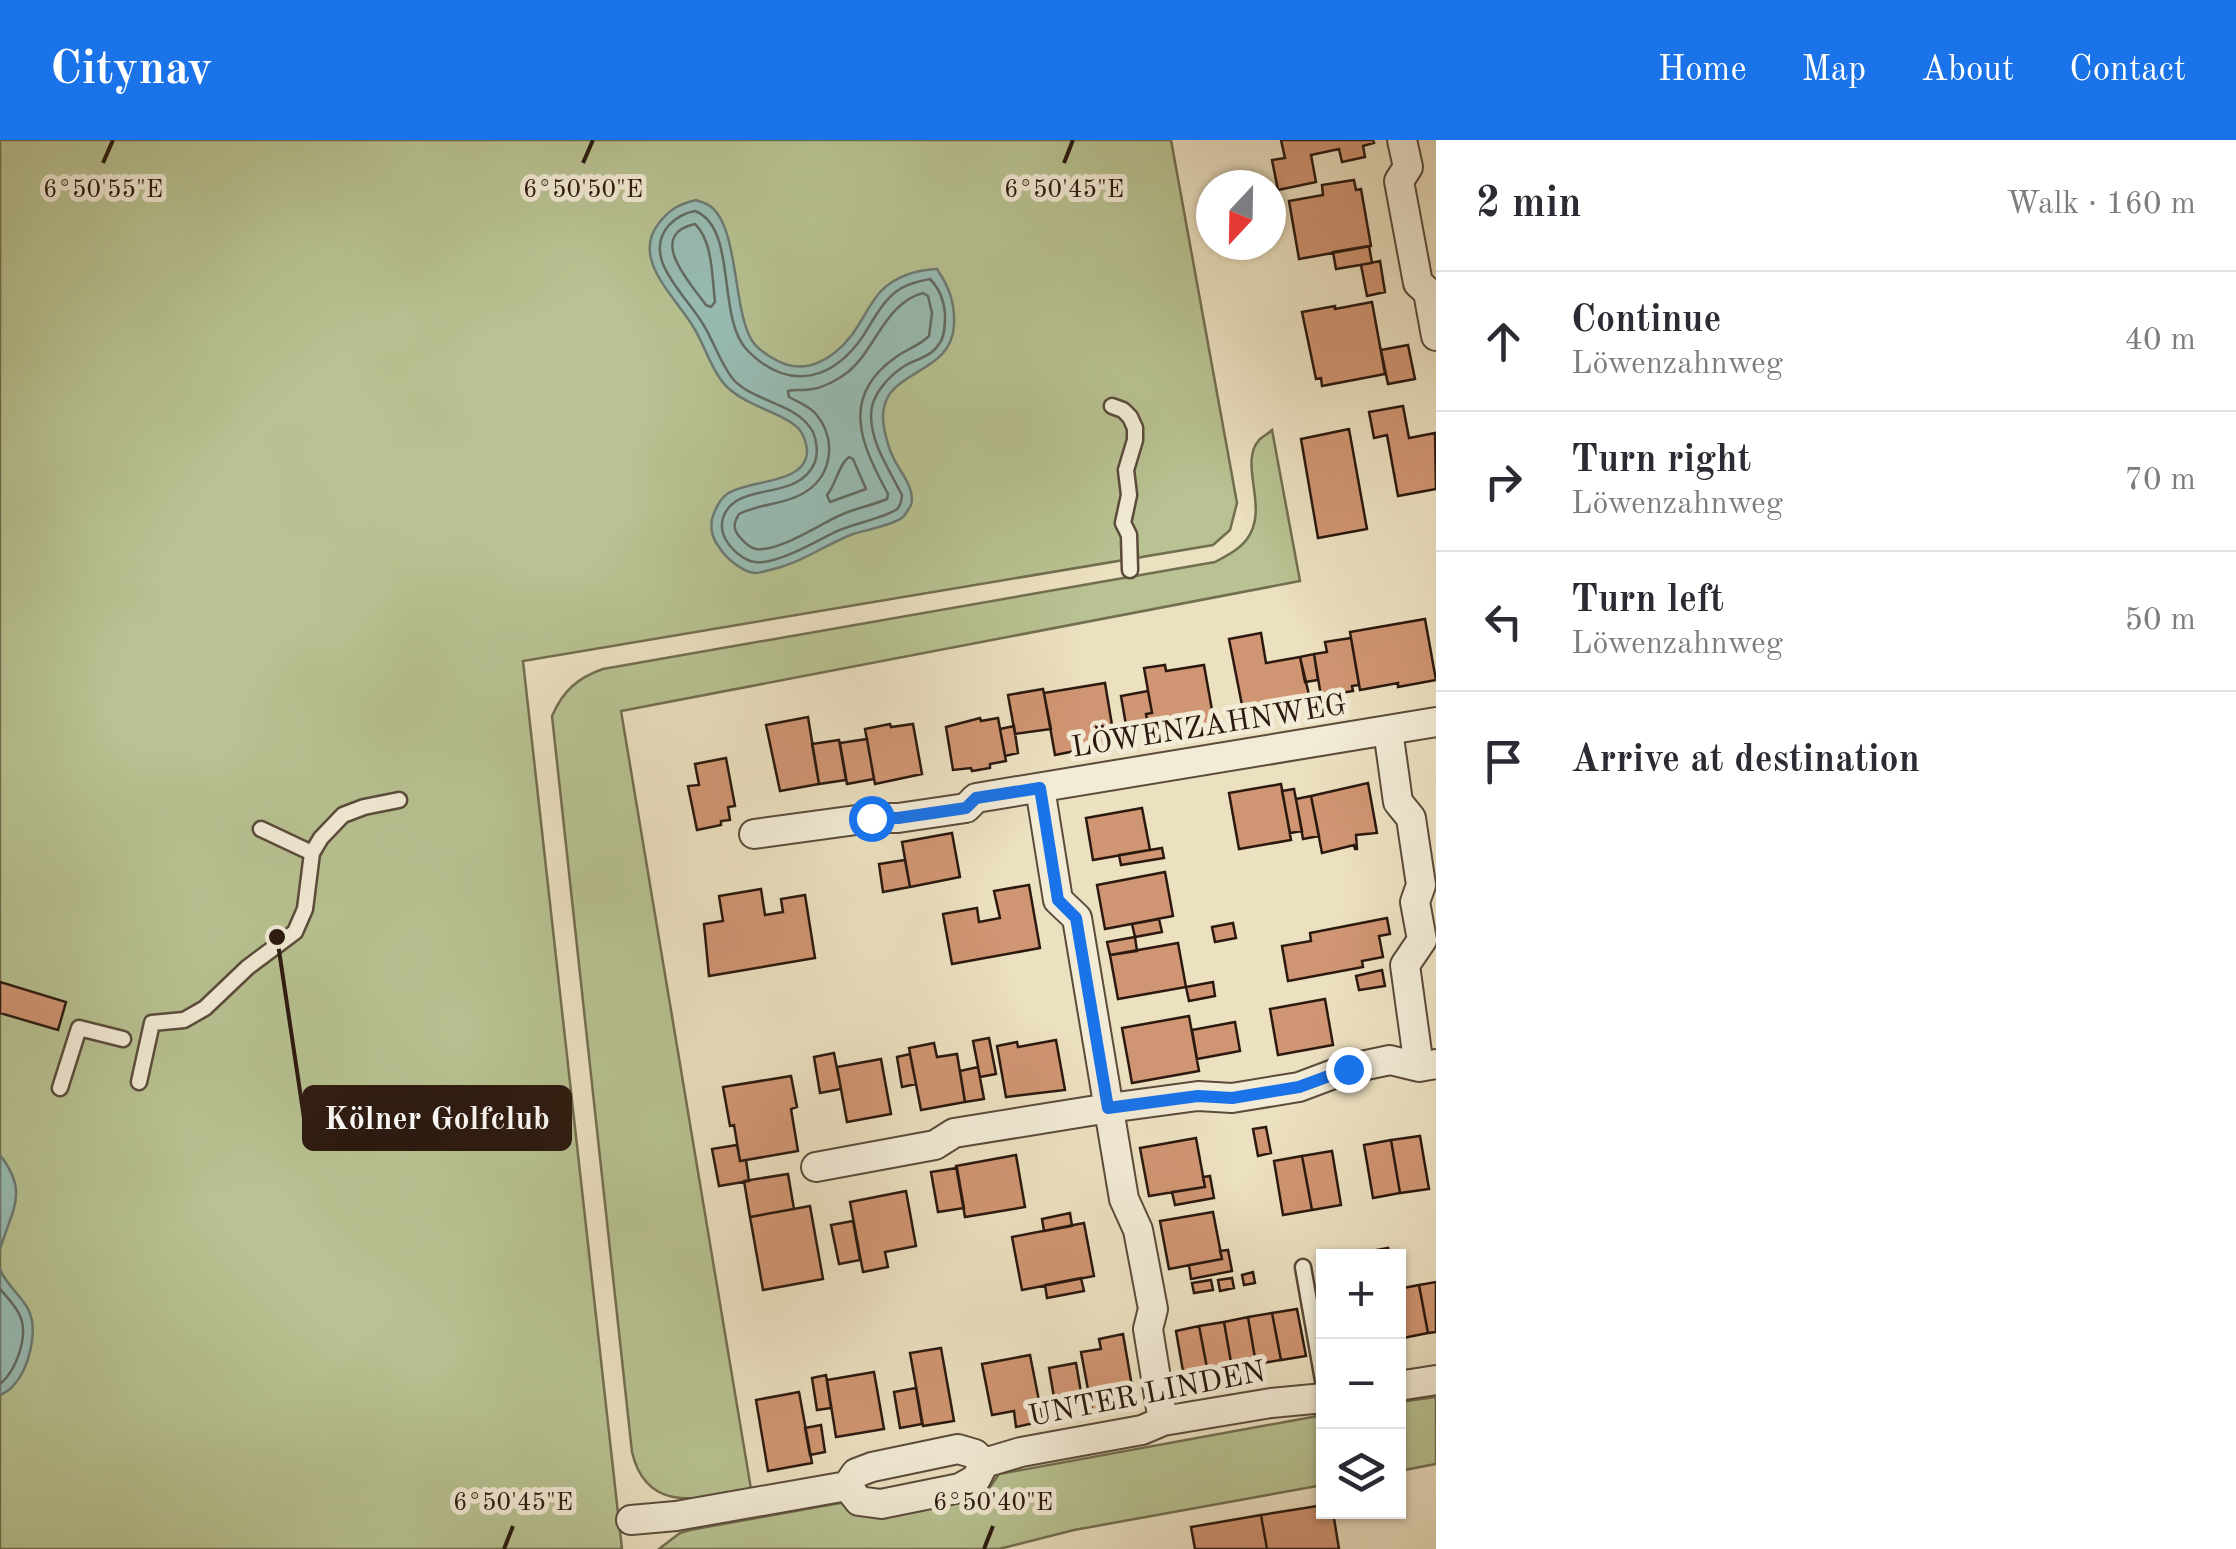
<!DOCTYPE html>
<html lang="en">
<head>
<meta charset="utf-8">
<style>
  body { margin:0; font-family:"Old Standard TT",serif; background:#f2f2f3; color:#2b2b33 }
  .controls { position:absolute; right:30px; bottom:30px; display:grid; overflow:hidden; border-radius:0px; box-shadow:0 2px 8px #0004 }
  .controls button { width:90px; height:90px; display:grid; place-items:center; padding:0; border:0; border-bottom:2px solid #e1e1e2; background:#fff; color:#2b2b33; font:50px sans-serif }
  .compass { position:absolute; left:1196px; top:30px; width:90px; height:90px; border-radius:50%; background:#fff; box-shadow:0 2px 8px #0004; rotate:202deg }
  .stop { position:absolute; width:30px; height:30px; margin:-22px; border:8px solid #1a73e8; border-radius:50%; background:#fff }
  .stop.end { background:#1a73e8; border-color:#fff; box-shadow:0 2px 10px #0008 }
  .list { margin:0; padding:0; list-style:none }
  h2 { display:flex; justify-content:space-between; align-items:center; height:130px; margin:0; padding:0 40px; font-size:42px }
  h2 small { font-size:32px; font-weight:400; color:#7c7c81 }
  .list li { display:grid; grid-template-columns:65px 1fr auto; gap:30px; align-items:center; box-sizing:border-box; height:140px; padding:0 40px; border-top:2px solid #e1e1e2 }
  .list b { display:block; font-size:38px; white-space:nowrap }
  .list p { margin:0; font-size:32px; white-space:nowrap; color:#7c7c81 }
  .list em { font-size:32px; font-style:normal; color:#7c7c81 }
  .icon { flex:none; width:55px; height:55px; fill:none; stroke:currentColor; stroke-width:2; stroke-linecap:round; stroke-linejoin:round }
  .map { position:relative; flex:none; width:1436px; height:1409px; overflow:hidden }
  header { display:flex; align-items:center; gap:60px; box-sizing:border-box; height:140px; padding:0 50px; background:#1a73e8; color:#fff }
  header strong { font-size:48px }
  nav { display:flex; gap:55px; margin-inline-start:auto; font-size:35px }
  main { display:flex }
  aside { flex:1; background:#fff }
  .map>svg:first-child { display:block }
  .green { fill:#b8c292; stroke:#726e50; stroke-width:2.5 }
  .water { fill:#98bdb5; stroke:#6c7b73; stroke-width:2.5 }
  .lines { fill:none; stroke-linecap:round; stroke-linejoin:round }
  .shore { stroke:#626b62; stroke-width:2.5 }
  .building { fill:#d09572; stroke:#2b190f; stroke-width:2.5 }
  .lane-casing { stroke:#5b4b3b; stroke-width:19 }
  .street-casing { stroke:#5b4b3b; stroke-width:32 }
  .lane { stroke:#f2ebd6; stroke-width:14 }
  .street { stroke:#f2ebd6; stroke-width:28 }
  .route { stroke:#1a73e8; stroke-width:12 }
  .ticks { fill:none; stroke:#2b190f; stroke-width:4 }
  .labels { text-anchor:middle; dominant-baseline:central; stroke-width:10; stroke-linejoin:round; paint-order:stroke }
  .street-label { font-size:30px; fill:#2b190f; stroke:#f2ebd6 }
  .ticks-label { font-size:25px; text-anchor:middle; fill:#2b190f; stroke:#f2ebd6; stroke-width:10; stroke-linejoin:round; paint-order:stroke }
  .leader { fill:none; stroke:#2b190f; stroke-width:4 }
  .callout-dot { fill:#2b190f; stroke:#f2ebd6; stroke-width:4 }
  .callout { fill:#2b190f; stroke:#2b190f; stroke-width:4 }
  .callout-label { font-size:32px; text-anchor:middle; font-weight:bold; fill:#fff }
</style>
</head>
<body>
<header>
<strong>Citynav</strong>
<nav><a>Home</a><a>Map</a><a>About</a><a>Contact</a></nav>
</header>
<main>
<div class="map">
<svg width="1436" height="1409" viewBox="0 0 1436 1409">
  <rect width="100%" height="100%" fill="#ebe0c0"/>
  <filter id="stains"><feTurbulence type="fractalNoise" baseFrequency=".002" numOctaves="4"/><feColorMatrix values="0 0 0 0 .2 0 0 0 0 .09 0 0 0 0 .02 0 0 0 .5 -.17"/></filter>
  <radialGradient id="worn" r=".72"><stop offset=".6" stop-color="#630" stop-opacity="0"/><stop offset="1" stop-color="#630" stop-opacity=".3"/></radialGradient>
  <path class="green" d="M0,0H1171L1237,363L1230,390L1213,405L523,521L622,1409H0Z
    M1272,290L1300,441L621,571L751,1349C703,1358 647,1376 632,1312L552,576C563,551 577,538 603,529L1215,422C1226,416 1239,410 1247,399C1270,368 1238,324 1259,300C1263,296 1268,294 1272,290Z
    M1436,1257V1324L1399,1331V1262Z
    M1323,1275V1345L1074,1390L999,1409H659L680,1393L690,1390L846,1362L866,1376L985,1354L999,1334Z"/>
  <path class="water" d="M696,60C701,62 706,63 710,66C738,86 733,164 750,197C755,208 768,216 778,221C806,236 834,218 851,196C862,182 869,164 881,151C896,136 916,130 937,129C949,147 955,162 954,185C951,241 873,226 884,288C886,298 888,307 893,317C899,331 916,348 911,365C910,367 905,375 903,377C894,385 866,390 853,394C824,405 802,423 770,430C765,431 760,433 755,433C742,432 726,418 719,407C713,400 710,389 712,379C715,369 719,360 727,354C749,339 808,345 807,310C806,302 804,295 799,289C784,273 748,267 727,247C712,232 705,206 694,188C676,157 630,119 659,83C670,69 679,64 696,60Z
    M0,1015C30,1053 11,1070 0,1110Z
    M0,1129C6,1145 21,1155 28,1169C39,1190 29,1229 13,1246C11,1249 3,1254 0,1255Z"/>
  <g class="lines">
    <path class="shore" d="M695,71C738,88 716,177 747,210C784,248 826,244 858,203C869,189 876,171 889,158C900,146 914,142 930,139C939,148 944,160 945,174C945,183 945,197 939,204C932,216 917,219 906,225C890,235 871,254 871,275C871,304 889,329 902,355C901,361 902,364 897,369C888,377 848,385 833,393C816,402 775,425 755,422C744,421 731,409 726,400C722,393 721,385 723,378C732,349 772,355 795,343C805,338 811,332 815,322C818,313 817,301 813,292C797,262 753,263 732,238C720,222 713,200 703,184C687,156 640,118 669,85C677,77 684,73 695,71Z
      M695,84C713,101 712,138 715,162L711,167L706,165C691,144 645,95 695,84Z
      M923,153L928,156L932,173L929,196C919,206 907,209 896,217C839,257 861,304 888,354L887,359C873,365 857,368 843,374C821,383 780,412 756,409C750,408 742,400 738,395C732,387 735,381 739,374C758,364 781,365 800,355C832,339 838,301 816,274C809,266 798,262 789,257L788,251C796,249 804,251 812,249C823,248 839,239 848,232C876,209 885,163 923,153Z
      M849,317L853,319L866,349L830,362L827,355C836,344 839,324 849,317Z
      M0,1149C7,1157 16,1166 20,1176C29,1196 16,1231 0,1244"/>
  </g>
  <path class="building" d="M1281,0H1373L1374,3L1363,6L1365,17L1342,22L1339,9L1311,15L1316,42L1278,50L1272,20L1285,18Z
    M1354,40L1356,50L1361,49L1371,106L1299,119L1289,61L1323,55L1322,45Z
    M1369,106L1372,123L1336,129L1333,112Z
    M1380,121L1385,152L1367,156L1361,125Z
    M1372,162L1385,234L1322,246L1321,238L1316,239L1302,172L1335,166V169Z
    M1408,205L1415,239L1388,244L1381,210Z
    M1403,266L1409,298L1435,293L1436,349L1398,356L1387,295L1374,298L1369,272Z
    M1349,289L1367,389L1318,398L1301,299Z
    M1425,479L1436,540L1398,547V543L1360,550L1350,492Z
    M1261,493L1266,523L1300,517L1310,559L1243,570L1229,499Z
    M1351,498L1359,545L1352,546L1353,551L1321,556L1314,514L1327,512L1325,502Z
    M1314,514L1318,540L1305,542L1300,517Z
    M1165,525L1166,531L1204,525L1215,587L1190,591L1188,585L1149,592L1146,574L1152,573L1144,528Z
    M1105,543L1115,603L1055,615L1044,553Z
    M1043,549L1051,589L1015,594L1008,555Z
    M1148,551L1152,573L1146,574L1148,587L1127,591L1121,556Z
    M808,577L819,644L780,651L766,585Z
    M980,578L981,581L998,578L1006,621L990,624V628L972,631L971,628L953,630L946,587Z
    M890,584L891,587L913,584L922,634L875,644L865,589Z
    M1014,586L1018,613L1005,616L1000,589Z
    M867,599L874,639L847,644L840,603Z
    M839,600L846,640L819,644L812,604Z
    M726,618L735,666L728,667L730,680L721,681V685L697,690L688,646L699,645L695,624Z
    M1368,643L1377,693L1356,695L1357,709H1355L1354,705L1322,713L1311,656Z
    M1281,644L1291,700L1239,709L1229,653Z
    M1294,649L1302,691L1290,693L1282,651Z
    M1311,656L1319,696L1303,699L1296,659Z
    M1142,668L1150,710L1093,720L1086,678Z
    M952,693L960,737L910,747L902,702Z
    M1162,708L1164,718L1121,725L1119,715Z
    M905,720L910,747L883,752L879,724Z
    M1165,732L1173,776L1105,789L1097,745Z
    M1029,745L1040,808L952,824L943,774L977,768L979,782L1000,778L994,751Z
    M761,749L765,775L783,772L781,759L805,755L815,818L709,836L704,784L723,781L719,756Z
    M1387,778L1390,794L1379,796L1383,817L1362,821L1363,827L1288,841L1282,806L1311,801L1310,793Z
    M1159,779L1162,792L1135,797L1132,784Z
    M1233,783L1236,798L1215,802L1212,787Z
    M1135,797L1137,811L1110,815L1107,802Z
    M1178,803L1186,847L1118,859L1110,815Z
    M1382,830L1385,846L1359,850L1356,836Z
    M0,842L66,862L58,890L0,873Z
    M1213,842L1215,856L1189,861L1186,847Z
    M1325,859L1333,905L1278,915L1270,869Z
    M1189,876L1199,931L1132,943L1122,888Z
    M1235,882L1240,911L1197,919L1192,890Z
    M989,898L996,934L980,937L973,901Z
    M1056,900L1065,950L1006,957L997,906L1017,902L1018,907Z
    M934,903L937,917L957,914L965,962L921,970L909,908Z
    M834,913L841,949L820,953L814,917Z
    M910,914L916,944L902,947L897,917Z
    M881,919L891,974L847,982L837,927Z
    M978,927L984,959L965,962L960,931Z
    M791,936L797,967L791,969L798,1011L740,1021L734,985L730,986L723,947Z
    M1266,987L1271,1013L1258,1016L1253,989Z
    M1420,996L1429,1049L1400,1053L1391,1000Z
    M1196,998L1205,1047L1149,1056L1140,1008Z
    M1391,1000L1400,1053L1373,1058L1364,1005Z
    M737,1005L740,1021L746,1020L749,1041L719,1046L712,1009Z
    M1332,1011L1341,1065L1312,1070L1302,1016Z
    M1016,1015L1025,1067L965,1077L956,1026Z
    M1302,1016L1312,1070L1283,1075L1274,1021Z
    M957,1028L964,1068L938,1072L931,1032Z
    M788,1034L794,1069L750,1077L744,1041Z
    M1210,1036L1214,1058L1175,1065L1172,1052L1205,1047L1203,1037Z
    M906,1051L916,1106L885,1112L888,1127L863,1132L850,1062Z
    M810,1066L823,1139L763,1150L750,1077Z
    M1213,1072L1222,1119L1169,1129L1160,1081Z
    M1070,1073L1072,1086L1044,1091L1042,1079Z
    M853,1081L860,1120L839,1124L831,1085Z
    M1084,1083L1094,1136L1022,1150L1012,1097Z
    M1388,1108L1389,1116H1372L1371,1111Z
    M1228,1110L1232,1131L1191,1139L1189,1125L1222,1119L1220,1111Z
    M1253,1132L1255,1143L1244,1145L1242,1135Z
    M1081,1138L1084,1151L1047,1158L1045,1145Z
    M1232,1138L1234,1148L1220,1151L1218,1140Z
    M1211,1140L1213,1150L1194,1153L1192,1143Z
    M1436,1142V1192L1428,1193L1419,1145Z
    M1419,1145L1428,1193L1403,1198L1398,1171V1149Z
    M1297,1169L1306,1216L1281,1220L1272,1173Z
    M1272,1173L1281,1220L1256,1224L1248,1177Z
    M1248,1177L1256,1224L1232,1228L1224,1182Z
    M1224,1182L1232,1228L1208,1233L1199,1186Z
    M1199,1186L1208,1233L1184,1237L1176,1191Z
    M1123,1194L1134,1258L1116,1262V1267L1092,1271L1081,1212L1101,1209L1099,1199Z
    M941,1208L954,1281L923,1286L910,1213Z
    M1030,1215L1043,1281L1016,1287L1014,1271L992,1275L982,1224Z
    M1076,1223L1083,1264L1056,1269L1049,1228Z
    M874,1232L884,1289L836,1297L827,1240Z
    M826,1235L831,1268L817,1270L812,1238Z
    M916,1248L922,1284L900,1288L894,1252Z
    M799,1252L812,1323L768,1331L756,1260Z
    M821,1285L825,1312L810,1315L805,1288Z
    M1324,1365V1372H1333L1339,1409H1267L1261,1375Z
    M1261,1375L1267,1409H1195L1191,1387Z"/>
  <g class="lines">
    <g class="lane-casing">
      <path id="lane" d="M1112,266L1123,270L1130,277L1135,288V300L1126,330L1129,355L1123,383L1129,395L1130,430
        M261,689L312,713
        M139,942L152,883L184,880L205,868L248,827L295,792L305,769L312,713L321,698L343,675L364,667L399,660
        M60,948L79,888L123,899
        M1303,1127L1324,1246"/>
    </g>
    <g class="street-casing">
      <path id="street" d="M1402,0L1408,27L1399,41L1418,143L1428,152L1436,196
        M1388,590L1398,662L1411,678L1421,745L1415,762L1422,800L1405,825L1419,927
        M1040,648L1058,760L1077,778L1124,1059L1138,1090L1153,1169L1148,1189L1163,1281
        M754,694L871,678H898L966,668L976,658L1436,582
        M816,1027L935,1005L954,993L1109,968L1198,956L1232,958L1299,947L1347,929L1390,920L1419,927L1436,924
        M1398,1246L1436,1240
        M847,1346L859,1361L881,1364L960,1348L976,1339L984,1323
        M631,1380L676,1376L847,1346L856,1333L872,1327L958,1309L975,1314L984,1323L1021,1312L1142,1290L1163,1281L1271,1263L1324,1258"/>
    </g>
    <use href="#lane" class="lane"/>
    <use href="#street" class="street"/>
  </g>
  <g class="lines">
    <path class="route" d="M871,678H898L966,668L976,658L1040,648L1058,760L1076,778L1108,968L1198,956L1232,958L1299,947L1348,929"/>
  </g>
  <path class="ticks" d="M103,23L113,0M583,23L593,0M1064,23L1073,0M504,1409L513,1386M984,1409L993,1386"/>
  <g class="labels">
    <g class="street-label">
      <text transform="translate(1209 587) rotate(-9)">LÖWENZAHNWEG</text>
      <text transform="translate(1147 1255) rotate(-11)">UNTER LINDEN</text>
    </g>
  </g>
  <g class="ticks-label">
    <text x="583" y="57">6°50'50"E</text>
    <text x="103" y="57">6°50'55"E</text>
    <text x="1064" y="57">6°50'45"E</text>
    <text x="513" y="1370">6°50'45"E</text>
    <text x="993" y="1370">6°50'40"E</text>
  </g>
  <path class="leader" d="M277 797L304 978"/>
  <circle class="callout-dot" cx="277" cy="797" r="10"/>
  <rect class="callout" x="304" y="947" width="266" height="62" rx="10"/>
  <g class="callout-label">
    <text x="437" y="989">Kölner Golfclub</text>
  </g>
  <rect width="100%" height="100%" filter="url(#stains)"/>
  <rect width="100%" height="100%" fill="url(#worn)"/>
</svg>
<div class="controls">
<button>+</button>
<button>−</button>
<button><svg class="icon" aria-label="layers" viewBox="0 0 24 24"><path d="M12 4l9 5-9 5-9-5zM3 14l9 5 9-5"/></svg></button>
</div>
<svg class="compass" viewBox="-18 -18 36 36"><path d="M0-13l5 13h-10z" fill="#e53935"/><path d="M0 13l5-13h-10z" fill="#7c7c81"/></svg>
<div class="stop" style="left:871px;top:678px"></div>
<div class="stop end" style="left:1348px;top:929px"></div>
</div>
<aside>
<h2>2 min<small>Walk · 160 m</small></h2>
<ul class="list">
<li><svg class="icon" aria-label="ahead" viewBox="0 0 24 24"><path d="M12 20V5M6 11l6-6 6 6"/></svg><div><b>Continue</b><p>Löwenzahnweg</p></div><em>40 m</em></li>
<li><svg class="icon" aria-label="right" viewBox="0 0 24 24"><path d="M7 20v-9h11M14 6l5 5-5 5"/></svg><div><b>Turn right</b><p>Löwenzahnweg</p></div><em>70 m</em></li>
<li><svg class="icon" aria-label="left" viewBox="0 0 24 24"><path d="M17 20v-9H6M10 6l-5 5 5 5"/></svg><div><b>Turn left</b><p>Löwenzahnweg</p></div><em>50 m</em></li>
<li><svg class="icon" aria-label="arrive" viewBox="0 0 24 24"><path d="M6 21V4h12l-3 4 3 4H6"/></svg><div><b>Arrive at destination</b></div></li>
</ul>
</aside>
</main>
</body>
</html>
